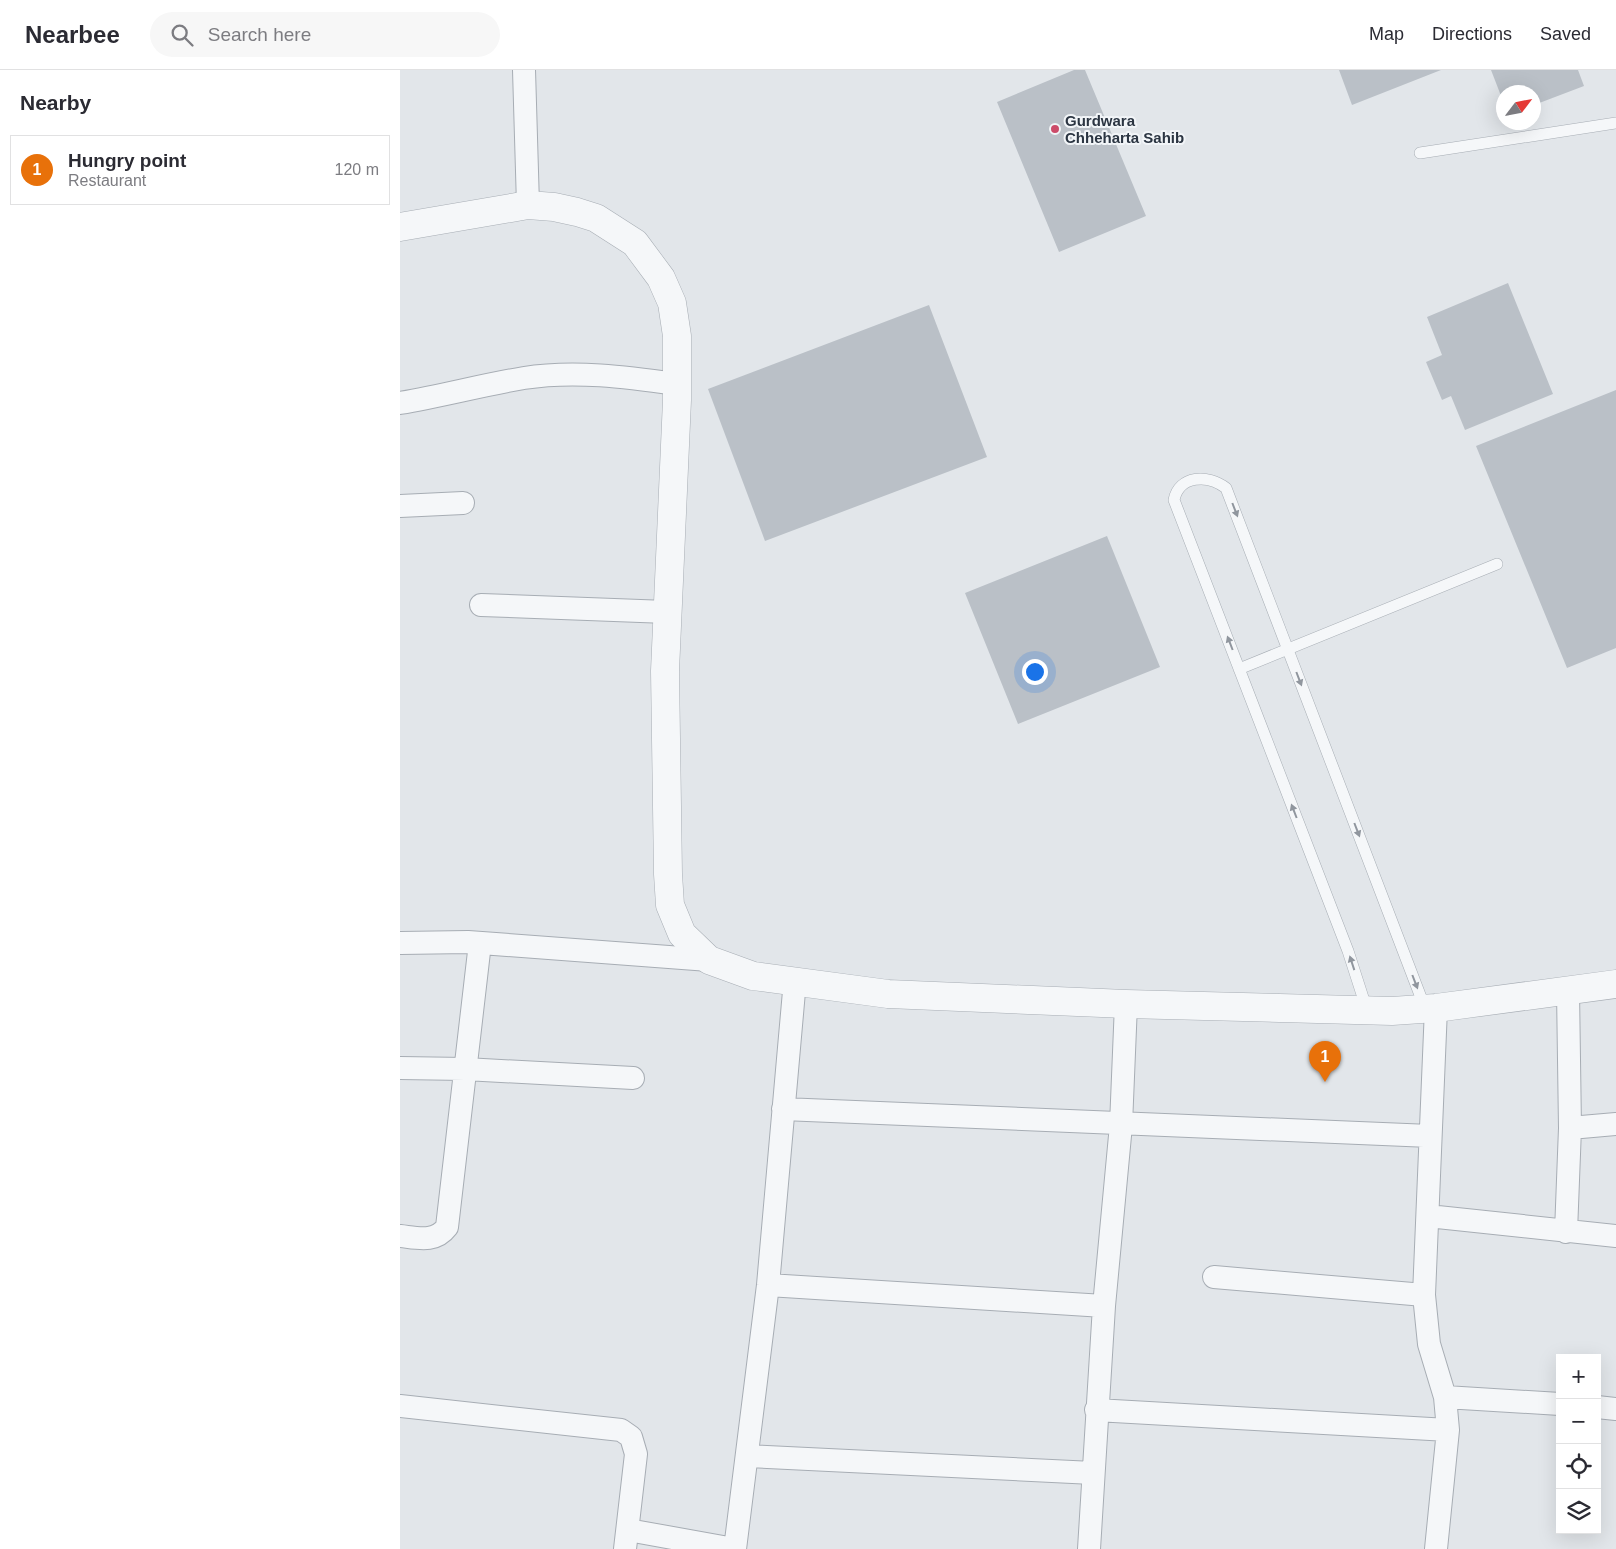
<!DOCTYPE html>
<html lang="en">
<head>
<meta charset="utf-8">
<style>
  body { margin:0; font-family:Helvetica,sans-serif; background:#f7f7f7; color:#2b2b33 }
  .controls { position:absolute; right:15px; bottom:15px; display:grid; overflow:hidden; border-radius:0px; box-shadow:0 5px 20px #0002 }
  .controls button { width:45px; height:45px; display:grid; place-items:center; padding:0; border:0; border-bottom:1px solid #e1e1e2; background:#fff; color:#2b2b33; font:25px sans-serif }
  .compass { position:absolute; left:1096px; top:15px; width:45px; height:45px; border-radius:50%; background:#fff; box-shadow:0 5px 20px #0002; rotate:58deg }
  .you { position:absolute; left:634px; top:601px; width:18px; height:18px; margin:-12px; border:4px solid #fff; border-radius:50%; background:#1a73e8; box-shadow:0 0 0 8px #1a73e833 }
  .badge { display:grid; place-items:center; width:32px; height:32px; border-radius:50%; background:#db2777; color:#fff; font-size:16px; font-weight:700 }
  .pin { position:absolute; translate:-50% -41px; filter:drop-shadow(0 1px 2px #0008) }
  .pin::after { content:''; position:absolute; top:26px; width:18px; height:15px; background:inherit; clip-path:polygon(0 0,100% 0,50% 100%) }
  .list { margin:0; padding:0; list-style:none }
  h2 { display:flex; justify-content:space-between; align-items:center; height:65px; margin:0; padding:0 20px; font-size:21px }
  h2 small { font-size:16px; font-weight:400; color:#7c7c81 }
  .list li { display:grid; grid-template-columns:32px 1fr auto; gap:15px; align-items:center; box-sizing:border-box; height:70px; margin:0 10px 10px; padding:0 10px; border:1px solid #e1e1e2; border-radius:0px }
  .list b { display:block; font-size:19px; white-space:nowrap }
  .list p { margin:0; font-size:16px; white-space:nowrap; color:#7c7c81 }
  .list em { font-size:16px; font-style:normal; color:#7c7c81 }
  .icon { flex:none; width:28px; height:28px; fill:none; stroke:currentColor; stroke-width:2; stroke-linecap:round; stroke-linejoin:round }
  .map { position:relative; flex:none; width:1216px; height:1479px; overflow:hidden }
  header { display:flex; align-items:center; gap:30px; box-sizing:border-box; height:70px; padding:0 25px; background:#fff; border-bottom:1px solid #e1e1e2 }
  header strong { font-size:24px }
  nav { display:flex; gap:28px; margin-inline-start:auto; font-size:18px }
  .search { width:350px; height:45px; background:#f7f7f7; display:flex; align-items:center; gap:12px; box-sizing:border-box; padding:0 18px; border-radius:28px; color:#7c7c81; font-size:19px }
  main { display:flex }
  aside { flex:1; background:#fff }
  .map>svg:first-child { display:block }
  .building { fill:#bac0c7 }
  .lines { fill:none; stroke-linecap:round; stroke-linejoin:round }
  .service-casing { stroke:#a7adb4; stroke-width:12 }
  .minor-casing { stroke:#a7adb4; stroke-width:24 }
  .tertiary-casing { stroke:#a7adb4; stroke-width:29 }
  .service { stroke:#f5f7f9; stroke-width:11 }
  .minor { stroke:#f5f7f9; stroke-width:22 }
  .tertiary { stroke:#f5f7f9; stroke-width:28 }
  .oneway { fill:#90969e }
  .poi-dot { fill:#cc4b69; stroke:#f2f5f8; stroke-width:2 }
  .labels { text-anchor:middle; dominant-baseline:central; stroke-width:4; stroke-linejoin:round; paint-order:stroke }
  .poi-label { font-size:15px; font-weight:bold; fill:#2b3542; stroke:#f2f5f8; text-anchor:start }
</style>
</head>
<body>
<header>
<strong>Nearbee</strong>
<div class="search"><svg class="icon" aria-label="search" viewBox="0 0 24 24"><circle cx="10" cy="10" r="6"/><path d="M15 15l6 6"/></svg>Search here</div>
<nav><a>Map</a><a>Directions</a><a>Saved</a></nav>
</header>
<main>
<aside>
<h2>Nearby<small></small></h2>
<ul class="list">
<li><span class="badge" style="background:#e8710a">1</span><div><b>Hungry point</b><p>Restaurant</p></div><em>120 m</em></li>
</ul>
</aside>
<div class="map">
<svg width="1216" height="1479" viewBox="0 0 1216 1479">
  <rect width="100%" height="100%" fill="#e2e6ea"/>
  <path class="building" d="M674,0H685L746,146L659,182L597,32Z
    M939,0H1041L952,35Z
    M1091,0H1178L1184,16L1134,35V22H1104L1103,31Z
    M1108,213L1153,324L1065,360L1051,326L1042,330L1026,292L1042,285L1027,247Z
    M529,235L587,387L365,471L308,319Z
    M1216,320V578L1167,598L1076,376Z
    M707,466L760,597L618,654L565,523Z"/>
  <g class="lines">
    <g class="service-casing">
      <path id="service" d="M1020,83L1216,53
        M839,599L1097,494
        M967,940L948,881L774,430C779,405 808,404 826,418L1025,938"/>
    </g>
    <g class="minor-casing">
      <path id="minor" d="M124,0L128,135
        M0,333C42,326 82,315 124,308C174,300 227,307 276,314
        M0,436L63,433
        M81,535L267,542
        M0,873L68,872L309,890
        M0,998L65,999L233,1008
        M383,1039L1030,1066
        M1170,1058L1216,1054
        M1028,1146L1216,1166
        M1166,1162L1170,1058L1168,921
        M0,1166C18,1168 35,1173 47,1157L80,873
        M814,1207L1024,1225
        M368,1215L704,1236
        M1045,1327L1160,1334
        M0,1336L221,1360L231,1367L236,1384L225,1479
        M1197,1337L1216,1339
        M696,1340L1048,1360
        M347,1386L693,1403
        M228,1460L334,1479
        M335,1479L368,1215L395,910
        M689,1479L704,1236L721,1055L726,934
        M1036,1479L1048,1360L1045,1327L1029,1274L1024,1225L1036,938"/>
    </g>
    <g class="tertiary-casing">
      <path id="tertiary" d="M0,157L128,135L154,137L177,142L196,148L235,173L261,208L272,233L277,266V330L265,601L268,804L270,835L282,864L309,890L353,906L488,924L726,934L992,941L1036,938L1216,914"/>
    </g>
    <use href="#service" class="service"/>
    <use href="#minor" class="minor"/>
    <use href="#tertiary" class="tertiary"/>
  </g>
  <defs><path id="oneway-solid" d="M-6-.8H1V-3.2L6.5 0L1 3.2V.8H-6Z" transform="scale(1.25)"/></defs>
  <g class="oneway">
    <use href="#oneway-solid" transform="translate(835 440) rotate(69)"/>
    <use href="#oneway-solid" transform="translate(830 573) rotate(-111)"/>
    <use href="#oneway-solid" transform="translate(899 609) rotate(69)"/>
    <use href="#oneway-solid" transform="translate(894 741) rotate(-111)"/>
    <use href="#oneway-solid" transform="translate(957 760) rotate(69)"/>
    <use href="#oneway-solid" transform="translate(952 893) rotate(-108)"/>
    <use href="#oneway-solid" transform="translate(1015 912) rotate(69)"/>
  </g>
  <circle class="poi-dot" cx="655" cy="59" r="5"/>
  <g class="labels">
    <g class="poi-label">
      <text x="665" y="50">Gurdwara<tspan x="665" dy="17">Chheharta Sahib</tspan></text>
    </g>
  </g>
</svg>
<div class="controls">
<button>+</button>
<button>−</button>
<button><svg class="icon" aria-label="locate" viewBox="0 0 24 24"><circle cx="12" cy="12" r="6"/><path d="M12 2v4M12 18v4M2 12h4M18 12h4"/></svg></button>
<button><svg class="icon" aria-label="layers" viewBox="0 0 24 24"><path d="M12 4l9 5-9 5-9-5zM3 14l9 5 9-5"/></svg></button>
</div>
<svg class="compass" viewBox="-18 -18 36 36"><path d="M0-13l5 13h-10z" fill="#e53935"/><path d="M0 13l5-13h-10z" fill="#7c7c81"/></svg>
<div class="you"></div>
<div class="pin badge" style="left:925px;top:1012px;background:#e8710a">1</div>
</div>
</main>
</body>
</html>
